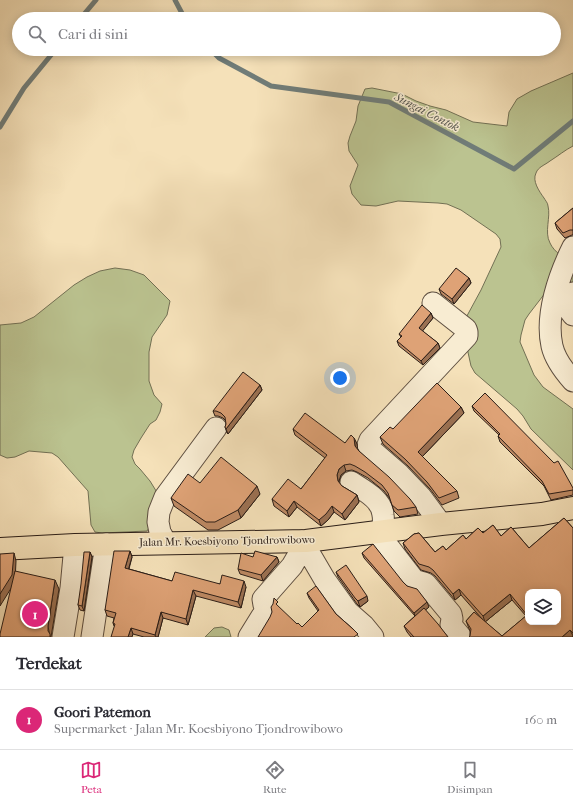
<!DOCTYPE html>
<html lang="id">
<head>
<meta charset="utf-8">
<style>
  body { margin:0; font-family:"IM FELL French Canon",serif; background:#f2f2f3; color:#2b2b33 }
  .controls { position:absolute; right:12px; bottom:12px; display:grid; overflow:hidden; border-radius:8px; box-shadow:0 2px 10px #0003 }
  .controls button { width:36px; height:36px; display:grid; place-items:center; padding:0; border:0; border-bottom:1px solid #e1e1e2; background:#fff; color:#2b2b33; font:20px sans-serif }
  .you { position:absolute; left:340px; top:378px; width:14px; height:14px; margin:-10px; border:3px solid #fff; border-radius:50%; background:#1a73e8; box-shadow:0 0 0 6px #1a73e833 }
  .badge { display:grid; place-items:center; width:26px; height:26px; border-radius:50%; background:#db2777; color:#fff; font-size:13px; font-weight:700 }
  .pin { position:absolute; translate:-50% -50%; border:2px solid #fff; box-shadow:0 1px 4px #0006 }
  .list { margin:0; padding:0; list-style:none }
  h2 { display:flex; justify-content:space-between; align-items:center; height:52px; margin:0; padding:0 16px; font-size:17px }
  h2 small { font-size:13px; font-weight:400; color:#7c7c81 }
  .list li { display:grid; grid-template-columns:26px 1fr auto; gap:12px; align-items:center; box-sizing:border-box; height:60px; padding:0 16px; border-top:1px solid #e1e1e2 }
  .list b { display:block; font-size:15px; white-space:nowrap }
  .list p { margin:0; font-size:13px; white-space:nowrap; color:#7c7c81 }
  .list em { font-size:13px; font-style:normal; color:#7c7c81 }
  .icon { flex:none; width:22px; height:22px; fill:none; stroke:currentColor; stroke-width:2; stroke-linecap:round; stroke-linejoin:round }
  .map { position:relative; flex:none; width:573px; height:637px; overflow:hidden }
  .search { position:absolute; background:#fff; box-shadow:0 2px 10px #0003; left:12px; right:12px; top:12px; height:44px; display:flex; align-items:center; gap:10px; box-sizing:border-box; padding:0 14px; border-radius:22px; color:#7c7c81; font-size:15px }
  .sheet { height:112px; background:#fff }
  nav { display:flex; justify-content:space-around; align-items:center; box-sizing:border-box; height:56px; border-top:1px solid #e1e1e2; background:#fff; font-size:11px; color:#7c7c81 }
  nav a { display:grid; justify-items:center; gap:2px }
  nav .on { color:#db2777 }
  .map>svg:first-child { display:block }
  .green { fill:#bbc390; stroke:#727054 }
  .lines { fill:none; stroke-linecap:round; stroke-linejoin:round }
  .stream { stroke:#707c78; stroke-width:5 }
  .minor-casing { stroke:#5d4e40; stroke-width:23 }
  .major-casing { stroke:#2a1d17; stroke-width:24 }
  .minor { stroke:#f8ecd2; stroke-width:21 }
  .major { stroke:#f5e1b9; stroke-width:22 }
  .wall { fill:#bf8b65; stroke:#2a1d17; fill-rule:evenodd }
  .shaded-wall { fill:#9b7153; stroke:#2a1d17 }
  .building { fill:#dea276; stroke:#2a1d17; fill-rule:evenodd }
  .labels { text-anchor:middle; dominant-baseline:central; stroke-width:3; stroke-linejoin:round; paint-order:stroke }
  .street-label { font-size:11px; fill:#2a1d17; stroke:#f8ecd2 }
  .water-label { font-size:12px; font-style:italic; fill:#53544f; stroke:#f8ecd2 }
</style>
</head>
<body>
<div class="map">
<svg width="573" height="637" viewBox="0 0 573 637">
  <rect width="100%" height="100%" fill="#f5e1b9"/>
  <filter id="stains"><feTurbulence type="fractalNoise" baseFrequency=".005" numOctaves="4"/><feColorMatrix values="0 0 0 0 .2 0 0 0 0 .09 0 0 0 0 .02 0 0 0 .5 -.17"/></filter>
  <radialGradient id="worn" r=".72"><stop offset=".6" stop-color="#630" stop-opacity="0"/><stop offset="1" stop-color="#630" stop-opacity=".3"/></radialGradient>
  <path class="green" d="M573,73V146C565,150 558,156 550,161C545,165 538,167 536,173C532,181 539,191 544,198C545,200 548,203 548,206C551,217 544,232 550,243C554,252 564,258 573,263V283L555,284L549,288L529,314L525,320L521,335L520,342L534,375L543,387L573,409V470L531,429L523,416L517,409L475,373L471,366L462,325L481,290L501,247L500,239L496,234L461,210L447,204L438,203L398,201L376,206L361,205L352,194L350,186L358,165L349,151L348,143L350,136L356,121L358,106L365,89L372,88L402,94L416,101L430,106L446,110L473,122L507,126L509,112L517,99L531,91Z
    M115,268L130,270L144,275L170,301L167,315L152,337L149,352V381L154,395L162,404L160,412L156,420L150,424L141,438L134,450L132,457L135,464L140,469L150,481L158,494L155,518L147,531L102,533L95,532L91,525L88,491L58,457L52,453L29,451L15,457L7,458L0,455V325L21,323L34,317L74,285L87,277L100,271Z
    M222,627L229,630L231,637H205L214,628Z"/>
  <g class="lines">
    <path class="stream" d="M175,0L185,19
      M80,19L96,0
      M210,49L219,58L271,86L389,102L514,169L573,121
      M0,127L24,88L56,49"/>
    <g class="minor-casing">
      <path id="minor" d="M573,247C559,275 545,315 552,346C555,359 564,371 573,381
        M573,293L566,301L565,304L573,315
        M433,303L466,329L467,332V336L370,440L368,445L369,448L399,474L421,497L441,524
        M351,482C363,490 382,499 383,515C384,520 383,526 382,531
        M377,532L414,580C418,582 422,582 426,584L451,614L452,619L451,625L461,637
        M306,541L308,551L325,580L348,612L364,626L373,637
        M166,543L160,532L158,522L159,512L165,497L216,428
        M264,605L263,599L292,566L299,554L302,541
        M63,637L71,588L75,545
        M92,637L106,544
        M249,637L262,616"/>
    </g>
    <g class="major-casing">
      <path id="major" d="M0,549L75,545L306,541L441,524L542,514L573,508"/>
    </g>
    <use href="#minor" class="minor"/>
    <use href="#major" class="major"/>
  </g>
  <path class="wall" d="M573,208V235H572L565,238L557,229L555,223Z
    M469,278L471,283L454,304L441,294L439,289Z
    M431,313L433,318L422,331L438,343L440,348L423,365L399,346L397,341L401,337L399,334Z
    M260,385L262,390L228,434L227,433L225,427L226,424V421L223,418L218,416H215L213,411Z
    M472,406L573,488V495L551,500L544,486L500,442L498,436L499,435L474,411Z
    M461,407L464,413L422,457L457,491L459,498L442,505L430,489L408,466L383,444L380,437L393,429Z
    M293,429L345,443L354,438L357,444V448L359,451L416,507L418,514L400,517L394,511L390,499L384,491L368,478L357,472L352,470L346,471L341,475L339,481V483L342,486L357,495L359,502L345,520L334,512L328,520L321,526L297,507L289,517L274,506L272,499L301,489L325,458L295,435Z
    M260,494L241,518L218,530H208L174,506L171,498Z
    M564,518L573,528V637H469L470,636V631L466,621L474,612L483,620L461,595L455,600L435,576L431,573L421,570L405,549L403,543L414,534L419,533L435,552L443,546L446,550L463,535L466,539L478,528L483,533L493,525L501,536L511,527L529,548ZM528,592H558V622H528ZM512,600L526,616L502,636L485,622Z
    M130,551L132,557L129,569L172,581L220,584L246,587L241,608L196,596L188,625L163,618L158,637H144L133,634L114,626L113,623L114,618L107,616L105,610Z
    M90,552L92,557L84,611L80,610L78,605Z
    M362,553L403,582L429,607L425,610L448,637H411L407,632L404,626L415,616L364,558Z
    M253,557H277L279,562L263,581L240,574L238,569Z
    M336,572L368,601L360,607L357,604L338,577Z
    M307,593L336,614L353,629L258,637L297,624L302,627L318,611L309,598Z"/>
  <path class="shaded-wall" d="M469,278L471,283L454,304L452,299Z
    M431,313L433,318L421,333L419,328Z
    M438,343L440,348L423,365L421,361Z
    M260,385L262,390L228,434L226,429Z
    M461,407L464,413L420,459L418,452Z
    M354,438L357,444L358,452L355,446Z
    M344,465L346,471L341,475L339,481L340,487L338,481L337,475L339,469Z
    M257,486L260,494L241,518L238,510Z
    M357,495L359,502L345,520L342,514Z
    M294,501L297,507L289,517L287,511Z
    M332,506L334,512L328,520L321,526L319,520Z
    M130,551L132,557L127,574L125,568Z
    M90,552L92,557L84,611L82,606Z
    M14,553L16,561L15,582L0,606V594Z
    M277,557L279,562L263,581L261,575Z
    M55,580L59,589L51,637H50L48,626Z
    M244,581L246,587L241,608L238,602Z
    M459,589L461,595L455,600L453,594Z
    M193,590L196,596L188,625L186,619Z
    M510,594L512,600L485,622L483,616Z
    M367,596L368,601L360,607L358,601Z
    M427,602L429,607L416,618L414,613Z
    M161,612L163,618L158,637H156L155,635Z
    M131,628L133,634L132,637H128Z
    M570,630L573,636L572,637H562Z"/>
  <path class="building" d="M573,208V230H570L563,233L555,223Z
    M456,268L469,278L452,299L439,289Z
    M422,305L431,313L419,328L438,343L421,361L397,341L402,336L399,334Z
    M243,372L260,385L226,429L225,427L226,424L225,417L221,413L216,411H213Z
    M437,383L461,407L418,452L457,491L439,498L427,482L405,459L380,437L390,427L393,429Z
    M485,393L554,463L558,461L573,488V490L549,494L542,481L498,436L500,434L472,406Z
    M305,413L345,443L351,435L354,438L355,446L359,451L389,477L410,499L416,507L398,510L392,505L388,493L382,485L365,472L355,466L350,464L344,465L339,469L337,475L338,481L342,486L357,495L342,514L332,506L326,514L319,520L294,501L287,511L272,499L288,479L301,489L327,455L293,429Z
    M221,457L257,486L238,510L215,522H206L171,498L173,495L188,474L200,483Z
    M564,518L573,528V633L570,630L562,637H469L470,636L471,629L466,621L474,612L502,636L527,615L510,594L483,616L459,589L453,594L433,570L429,567L419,564L403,543L414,534L419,533L435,552L443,546L446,550L463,535L466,539L478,528L483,533L493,525L501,536L511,527L529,548ZM528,592H558V622H528Z
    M373,544L403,582L407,586L417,589L427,602L414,613L362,553Z
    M114,551H130L125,568L172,581L175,572L220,584L222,575L244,581L238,602L193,590L186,619L161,612L155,635L131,628L128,637H111L115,624L113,623L116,613L105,610Z
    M255,551L277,557L261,575L238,569L241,553L253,557Z
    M84,552H90L82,606L78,605L81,584Z
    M14,553L12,575L0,594V554Z
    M346,565L367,596L358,601L355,598L336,572Z
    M15,571L55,580L48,626V631L50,634V637H0V634Z
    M316,586L336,614L353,629L358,634L354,637H258L270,617L272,612L271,607L273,604L274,598L278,602L276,604L297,624L298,623L302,627L319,610L307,593Z
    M424,608L438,624L448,637H414L404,626Z"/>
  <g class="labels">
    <g class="street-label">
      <text transform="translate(227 541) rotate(-1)">Jalan Mr. Koesbiyono Tjondrowibowo</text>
    </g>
    <g class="water-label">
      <text transform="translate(427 112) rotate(27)">Sungai Contok</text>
    </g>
  </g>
  <rect width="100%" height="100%" filter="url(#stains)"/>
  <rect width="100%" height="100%" fill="url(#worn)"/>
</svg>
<div class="controls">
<button><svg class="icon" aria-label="layers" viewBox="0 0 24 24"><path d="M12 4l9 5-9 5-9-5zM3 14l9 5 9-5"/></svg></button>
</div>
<div class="you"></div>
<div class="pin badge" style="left:35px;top:614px">1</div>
<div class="search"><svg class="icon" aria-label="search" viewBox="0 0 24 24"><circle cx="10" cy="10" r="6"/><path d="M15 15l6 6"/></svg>Cari di sini</div>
</div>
<section class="sheet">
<h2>Terdekat<small></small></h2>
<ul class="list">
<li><span class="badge">1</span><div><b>Goori Patemon</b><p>Supermarket · Jalan Mr. Koesbiyono Tjondrowibowo</p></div><em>160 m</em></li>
</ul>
</section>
<nav>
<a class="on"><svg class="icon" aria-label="map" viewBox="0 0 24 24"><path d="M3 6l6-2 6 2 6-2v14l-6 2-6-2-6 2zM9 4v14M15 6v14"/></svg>Peta</a>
<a><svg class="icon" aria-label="directions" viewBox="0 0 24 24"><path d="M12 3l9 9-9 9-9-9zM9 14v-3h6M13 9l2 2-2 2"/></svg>Rute</a>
<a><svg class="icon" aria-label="saved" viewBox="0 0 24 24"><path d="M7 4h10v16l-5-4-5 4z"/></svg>Disimpan</a>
</nav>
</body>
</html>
